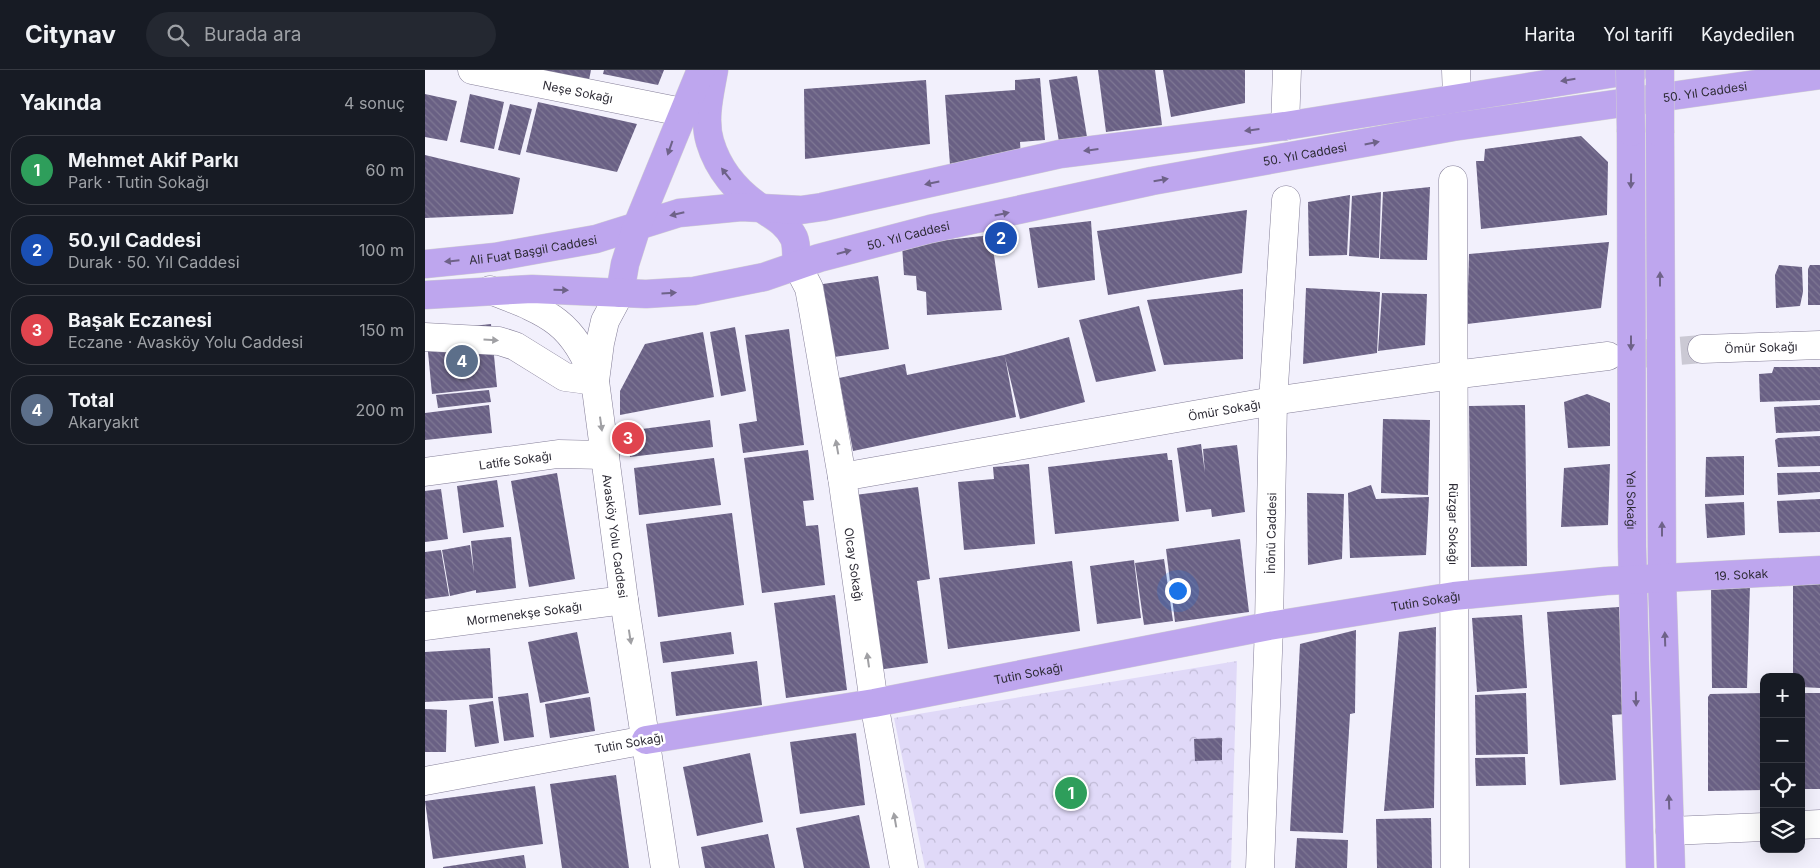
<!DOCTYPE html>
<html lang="tr">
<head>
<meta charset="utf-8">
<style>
  body { margin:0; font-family:Inter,sans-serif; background:#242831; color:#f1f3f6 }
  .controls { position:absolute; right:15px; bottom:15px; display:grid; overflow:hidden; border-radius:10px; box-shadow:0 5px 20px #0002 }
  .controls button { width:45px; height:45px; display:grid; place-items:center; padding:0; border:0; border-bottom:1px solid #363941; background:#171b24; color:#f1f3f6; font:25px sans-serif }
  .you { position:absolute; left:752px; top:520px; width:18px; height:18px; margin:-12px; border:4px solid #fff; border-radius:50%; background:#1a73e8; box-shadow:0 0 0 8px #1a73e833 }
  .badge { display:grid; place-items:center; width:32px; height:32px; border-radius:50%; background:#8c9099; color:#fff; font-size:16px; font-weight:700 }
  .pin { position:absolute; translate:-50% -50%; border:2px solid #fff; box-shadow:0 1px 5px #0006 }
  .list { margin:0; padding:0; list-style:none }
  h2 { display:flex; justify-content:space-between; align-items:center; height:65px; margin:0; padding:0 20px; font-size:21px }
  h2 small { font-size:16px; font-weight:400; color:#9ea1a6 }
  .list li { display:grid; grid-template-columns:32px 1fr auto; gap:15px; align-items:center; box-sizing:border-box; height:70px; margin:0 10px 10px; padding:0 10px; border:1px solid #363941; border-radius:20px }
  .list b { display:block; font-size:19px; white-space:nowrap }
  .list p { margin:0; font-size:16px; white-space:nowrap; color:#9ea1a6 }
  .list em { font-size:16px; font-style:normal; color:#9ea1a6 }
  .icon { flex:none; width:28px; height:28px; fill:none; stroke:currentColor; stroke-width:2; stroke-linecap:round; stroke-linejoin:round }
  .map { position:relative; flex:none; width:1395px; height:798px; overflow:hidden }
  header { display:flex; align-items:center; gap:30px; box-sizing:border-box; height:70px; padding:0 25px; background:#171b24; border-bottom:1px solid #363941 }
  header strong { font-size:24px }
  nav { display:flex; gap:28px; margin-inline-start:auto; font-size:18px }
  .search { width:350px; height:45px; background:#242831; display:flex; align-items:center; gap:12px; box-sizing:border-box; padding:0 18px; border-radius:28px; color:#9ea1a6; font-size:19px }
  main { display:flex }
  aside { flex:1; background:#171b24 }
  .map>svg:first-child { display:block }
  .forest { fill:url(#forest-crowns) }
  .building { fill:url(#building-back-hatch) }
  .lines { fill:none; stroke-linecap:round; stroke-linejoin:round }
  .minor-tunnel { stroke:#cbc9d4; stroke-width:28; stroke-dasharray:28 14; stroke-linecap:butt }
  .minor-casing { stroke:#857f99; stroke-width:29 }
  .major-casing { stroke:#d1d0d3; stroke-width:29 }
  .minor { stroke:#fff; stroke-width:28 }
  .major { stroke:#bea6ee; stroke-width:28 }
  .major-bridge-casing { stroke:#d1d0d3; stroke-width:29; stroke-linecap:butt }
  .major-bridge { stroke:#bea6ee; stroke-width:28 }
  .oneway { fill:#6e6288 }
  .oneway2 { fill:#a0a0a4 }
  .labels { text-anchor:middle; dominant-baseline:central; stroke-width:5; stroke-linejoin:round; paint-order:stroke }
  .street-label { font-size:12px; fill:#2d2b35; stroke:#fff }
</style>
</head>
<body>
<header>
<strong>Citynav</strong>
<div class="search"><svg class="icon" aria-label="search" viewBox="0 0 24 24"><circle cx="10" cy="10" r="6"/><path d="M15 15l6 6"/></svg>Burada ara</div>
<nav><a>Harita</a><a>Yol tarifi</a><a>Kaydedilen</a></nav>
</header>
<main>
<aside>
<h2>Yakında<small>4 sonuç</small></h2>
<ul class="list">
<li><span class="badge" style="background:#2e9e5b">1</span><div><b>Mehmet Akif Parkı</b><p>Park · Tutin Sokağı</p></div><em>60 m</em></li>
<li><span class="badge" style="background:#1a4fb4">2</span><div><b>50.yıl Caddesi</b><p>Durak · 50. Yıl Caddesi</p></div><em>100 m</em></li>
<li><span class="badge" style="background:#e0444e">3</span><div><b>Başak Eczanesi</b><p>Eczane · Avasköy Yolu Caddesi</p></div><em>150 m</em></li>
<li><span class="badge" style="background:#5c6f8a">4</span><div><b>Total</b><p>Akaryakıt</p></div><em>200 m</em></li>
</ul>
</aside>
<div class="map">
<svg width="1395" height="798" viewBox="0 0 1395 798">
  <defs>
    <pattern id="forest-crowns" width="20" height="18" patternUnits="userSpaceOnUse" patternTransform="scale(1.25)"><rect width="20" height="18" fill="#e0d9f8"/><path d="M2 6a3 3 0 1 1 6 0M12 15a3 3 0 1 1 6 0" fill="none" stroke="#c0bad5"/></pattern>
    <pattern id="building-back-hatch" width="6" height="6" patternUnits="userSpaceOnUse" patternTransform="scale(1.25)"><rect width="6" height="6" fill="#696084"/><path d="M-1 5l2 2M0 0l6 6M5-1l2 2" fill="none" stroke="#7f7894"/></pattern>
  </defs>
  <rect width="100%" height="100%" fill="#f2f0fc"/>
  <path class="forest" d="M812,591L806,798H500L469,648Z"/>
  <path class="building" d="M116,0H166L164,10Z
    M179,0H239L233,15L178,4Z
    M673,0H730L737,55L681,62Z
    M738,0H820V33L746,47Z
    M652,6L662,67L634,72L624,10Z
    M615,8L620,70L595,72L596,89L525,95L520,25L590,20V10Z
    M501,10L505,74L380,89L379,19Z
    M0,24L32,31L22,71L0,67Z
    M45,24L79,32L69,79L35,72Z
    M113,32L212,54L192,102L101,82Z
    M85,34L107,39L95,85L73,80Z
    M1156,66L1183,92L1182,145L1056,159L1051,91H1059L1060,79Z
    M0,85L95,108L88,144L0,148Z
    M1005,117L1002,190L955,189L958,122Z
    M956,122L954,188L924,186L927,126Z
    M925,125L922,185L884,186L883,132Z
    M822,140L817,203L683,225L672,161Z
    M666,151L670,210L613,218L604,158Z
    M566,165L577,240L502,245L501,222L492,220L491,206L479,205L477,175Z
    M1184,172L1176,238L1042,254L1044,184Z
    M1354,195L1377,197L1378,222L1375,236L1351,238L1350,205Z
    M1385,195H1395V235H1383V199Z
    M453,206L464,279L409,287L398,214Z
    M881,218L955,222L952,283L878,294Z
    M818,219V289L739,295L722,230Z
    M957,223L1002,224L1000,275L953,281Z
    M714,236L731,301L671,312L654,250Z
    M66,254L72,317L7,324L1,261Z
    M310,257L321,321L296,326L285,262Z
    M364,259L379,375L318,383L314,354L332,351L320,265Z
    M278,262L289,327L195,345V321L220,274Z
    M644,267L660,332L595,349L580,287L591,347L428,381L414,308L480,294L482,305L579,285Z
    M1349,297H1395V330L1335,332L1334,304L1347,303Z
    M64,320L66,332L13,338L11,325Z
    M1162,324L1185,333V376L1143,378L1139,332Z
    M64,335L67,363L0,370V343Z
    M1100,335L1102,496L1046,497L1044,336Z
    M1395,335V361L1351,363L1349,337Z
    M958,349L1005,350L1003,425L956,423Z
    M285,350L288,377L205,387L202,361Z
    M1395,366V396L1353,397L1350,370L1353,368Z
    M776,374L780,403L778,379L812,375L820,442L787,447L786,439L761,442L752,378Z
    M383,380L389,430L378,431L381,456L393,455L400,515L337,523L319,388Z
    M742,383L743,390H747L754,451L630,464L623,397Z
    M1319,386V425L1280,427L1281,387Z
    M289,388L296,435L214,445L209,398Z
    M604,394L610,474L539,480L533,412L569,409L568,397Z
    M1185,394L1183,455L1136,457L1139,398Z
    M1395,402V422L1353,425L1352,403Z
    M132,403L150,509L104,517L86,411Z
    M72,410L79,457L38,463L32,416Z
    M946,415L951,429L1004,427L1001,485L925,488L923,423Z
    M493,417L505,509L492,511L503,593L452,600L430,425Z
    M16,419L23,469L0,472V421Z
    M882,423L919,424L917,489L883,495Z
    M1395,429V462L1354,463L1352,431Z
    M1319,432L1320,465L1282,468L1280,434Z
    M307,443L319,535L233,547L221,454Z
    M86,467L91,518L51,523V520L25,526L17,480L45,475L49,504L46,471Z
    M815,469L824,542L750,552L741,479Z
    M16,480L24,526L0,529V482Z
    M739,489L748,551L719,555L710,493Z
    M709,490L716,548L672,554L665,496Z
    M647,491L655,561L523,579L514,508Z
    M1395,509V618L1376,617V607H1368V515Z
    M1325,515L1322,618H1287L1286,516Z
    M410,525L422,620L361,628L349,533Z
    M1194,537L1202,644L1187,645L1191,710L1135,715L1122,542Z
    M1097,545L1102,618L1052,622L1047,548Z
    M1011,557L1009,738L959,741L974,562Z
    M931,560L930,643L925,644L918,763L865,761L875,574Z
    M152,562L164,623L115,633L103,572Z
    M306,562L309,584L238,593L235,572Z
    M65,578L68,628L0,632V582Z
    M332,591L337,635L251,646L246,602Z
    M103,623L109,667L79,671L73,627Z
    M1101,623L1103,684L1051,685L1050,625Z
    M1339,623V720L1283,721V627L1285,624Z
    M1376,623H1395V719H1376Z
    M165,627L170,661L125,668L120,634Z
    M68,631L74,673L50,677L44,635Z
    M0,639L22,640L21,682H0Z
    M431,663L440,735L375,744L365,672Z
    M797,668V690L770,691L769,669Z
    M325,683L338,752L272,766L258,697Z
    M1100,687L1101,715L1051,716L1050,688Z
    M191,705L204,798H137L125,714Z
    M110,716L118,774L8,789L0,731Z
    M434,745L445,798H379L371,758Z
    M1006,748L1007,798H952L951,749Z
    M343,764L350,798H280L276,777Z
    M872,768L923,770L922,798H870Z
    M99,785L101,798H18V797Z"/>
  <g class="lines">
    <path class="minor-tunnel" d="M1214,284L1277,279"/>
    <g class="minor-casing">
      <g id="minor">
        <path id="s1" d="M47,0L257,42"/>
        <path d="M1031,0L1032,27"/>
        <path d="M860,56L862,0"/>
        <path id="s2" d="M1028,110L1030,798"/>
        <path id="s3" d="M372,195L384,218L388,240L417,407L449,633L479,798"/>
        <path id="s4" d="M195,223L180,251L175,273L170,311L199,530L240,798"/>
        <path d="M0,267L74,271L90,276L140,307L170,311C149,251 122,242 65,220"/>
        <path id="s5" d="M1277,279L1395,275"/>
        <path id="s6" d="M0,402L133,384L180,385"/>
        <path id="s7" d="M417,407L848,331L1028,305L1183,286"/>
        <path id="s8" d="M0,556L199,530"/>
        <path d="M0,711L221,670"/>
        <path d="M1376,755L1395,754"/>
        <path d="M1245,761L1339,757"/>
        <path id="s9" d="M835,798L844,556L848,331L861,130"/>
      </g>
    </g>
    <g class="major-casing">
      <g id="major">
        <path d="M289,0C285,23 278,49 285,72C293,99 312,122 336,138C348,146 362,153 369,168C372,175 371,187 372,195"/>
        <path id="s10" d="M1206,62L1207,476L1215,798"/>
        <path d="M1235,63L1237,508L1246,798"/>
        <path id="s11" d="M0,194L70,187L171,169L254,143L316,137L376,140L397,137L635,84L860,56L1209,0"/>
        <path d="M195,223L200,194L212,156L276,0"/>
        <path id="s12" d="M0,225L107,219L221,224L269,221L339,207L394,188L505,159L727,111L1028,57L1395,5"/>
        <path id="s13" d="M221,670L449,633L844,556L1029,526L1181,511L1395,500"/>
      </g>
    </g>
    <use href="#minor" class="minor"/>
    <use href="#major" class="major"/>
    <g class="major-bridge-casing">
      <path id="major-bridge" d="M1205,0L1206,62
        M1235,0V63"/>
    </g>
    <use href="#major-bridge" class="major-bridge"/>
  </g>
  <defs><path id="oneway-solid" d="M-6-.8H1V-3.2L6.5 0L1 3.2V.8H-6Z" transform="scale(1.25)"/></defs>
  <g class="oneway">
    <use href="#oneway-solid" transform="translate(1143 10) rotate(171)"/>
    <use href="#oneway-solid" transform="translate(827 60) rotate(173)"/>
    <use href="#oneway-solid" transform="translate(947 73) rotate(-11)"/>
    <use href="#oneway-solid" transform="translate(245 78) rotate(109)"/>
    <use href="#oneway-solid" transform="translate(666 80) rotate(173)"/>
    <use href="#oneway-solid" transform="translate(301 104) rotate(-128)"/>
    <use href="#oneway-solid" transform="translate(736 110) rotate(-10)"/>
    <use href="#oneway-solid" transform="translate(1206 111) rotate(91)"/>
    <use href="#oneway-solid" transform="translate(507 113) rotate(168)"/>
    <use href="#oneway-solid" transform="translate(252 144) rotate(167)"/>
    <use href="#oneway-solid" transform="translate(577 144) rotate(-12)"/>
    <use href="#oneway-solid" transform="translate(419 182) rotate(-15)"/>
    <use href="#oneway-solid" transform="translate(27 191) rotate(174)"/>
    <use href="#oneway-solid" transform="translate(1235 209) rotate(-90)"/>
    <use href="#oneway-solid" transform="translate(136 220) rotate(2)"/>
    <use href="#oneway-solid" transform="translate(244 223) rotate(-3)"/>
    <use href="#oneway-solid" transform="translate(1206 273) rotate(90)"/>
    <use href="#oneway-solid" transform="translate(1237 459) rotate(-90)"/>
    <use href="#oneway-solid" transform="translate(1240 569) rotate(-92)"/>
    <use href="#oneway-solid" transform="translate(1211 629) rotate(89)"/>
    <use href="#oneway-solid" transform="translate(1244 732) rotate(-92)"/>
  </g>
  <g class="oneway2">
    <use href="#oneway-solid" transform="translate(66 270) rotate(3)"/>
    <use href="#oneway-solid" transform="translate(176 354) rotate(82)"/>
    <use href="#oneway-solid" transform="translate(412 377) rotate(-100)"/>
    <use href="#oneway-solid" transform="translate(205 567) rotate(81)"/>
    <use href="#oneway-solid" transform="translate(443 590) rotate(-98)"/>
    <use href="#oneway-solid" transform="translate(470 750) rotate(-100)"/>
  </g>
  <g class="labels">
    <g class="street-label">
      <text stroke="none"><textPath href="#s12" startOffset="1301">50. Yıl Caddesi</textPath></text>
      <text stroke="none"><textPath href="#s1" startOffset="108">Neşe Sokağı</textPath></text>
      <text stroke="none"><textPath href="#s12" startOffset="896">50. Yıl Caddesi</textPath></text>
      <text stroke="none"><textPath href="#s12" startOffset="491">50. Yıl Caddesi</textPath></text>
      <text stroke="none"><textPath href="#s11" startOffset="109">Ali Fuat Başgil Caddesi</textPath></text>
      <text stroke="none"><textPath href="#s5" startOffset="59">Ömür Sokağı</textPath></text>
      <text stroke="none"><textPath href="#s7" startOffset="388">Ömür Sokağı</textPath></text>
      <text stroke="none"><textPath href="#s6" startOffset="91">Latife Sokağı</textPath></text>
      <text stroke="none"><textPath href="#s10" startOffset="368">Yel Sokağı</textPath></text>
      <text stroke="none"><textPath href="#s2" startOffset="344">Rüzgar Sokağı</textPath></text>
      <text stroke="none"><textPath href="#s9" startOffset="335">İnönü Caddesi</textPath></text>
      <text stroke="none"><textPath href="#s4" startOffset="249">Avasköy Yolu Caddesi</textPath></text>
      <text stroke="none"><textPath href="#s3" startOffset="306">Olcay Sokağı</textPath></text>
      <text stroke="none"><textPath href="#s13" startOffset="1109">19. Sokak</textPath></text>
      <text stroke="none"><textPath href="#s13" startOffset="792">Tutin Sokağı</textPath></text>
      <text stroke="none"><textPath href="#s8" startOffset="100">Mormenekşe Sokağı</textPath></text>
      <text stroke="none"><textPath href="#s13" startOffset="388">Tutin Sokağı</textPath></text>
      <text transform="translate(204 673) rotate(-10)">Tutin Sokağı</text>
    </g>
  </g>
</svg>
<div class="controls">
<button>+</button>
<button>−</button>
<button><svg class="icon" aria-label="locate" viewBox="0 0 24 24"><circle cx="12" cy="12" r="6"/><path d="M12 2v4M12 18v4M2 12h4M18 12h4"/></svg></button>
<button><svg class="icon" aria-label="layers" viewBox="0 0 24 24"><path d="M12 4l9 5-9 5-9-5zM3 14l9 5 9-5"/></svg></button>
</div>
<div class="you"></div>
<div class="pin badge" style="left:646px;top:723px;background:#2e9e5b">1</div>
<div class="pin badge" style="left:576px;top:168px;background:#1a4fb4">2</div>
<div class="pin badge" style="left:203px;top:368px;background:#e0444e">3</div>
<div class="pin badge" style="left:37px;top:291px;background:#5c6f8a">4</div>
</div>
</main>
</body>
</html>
